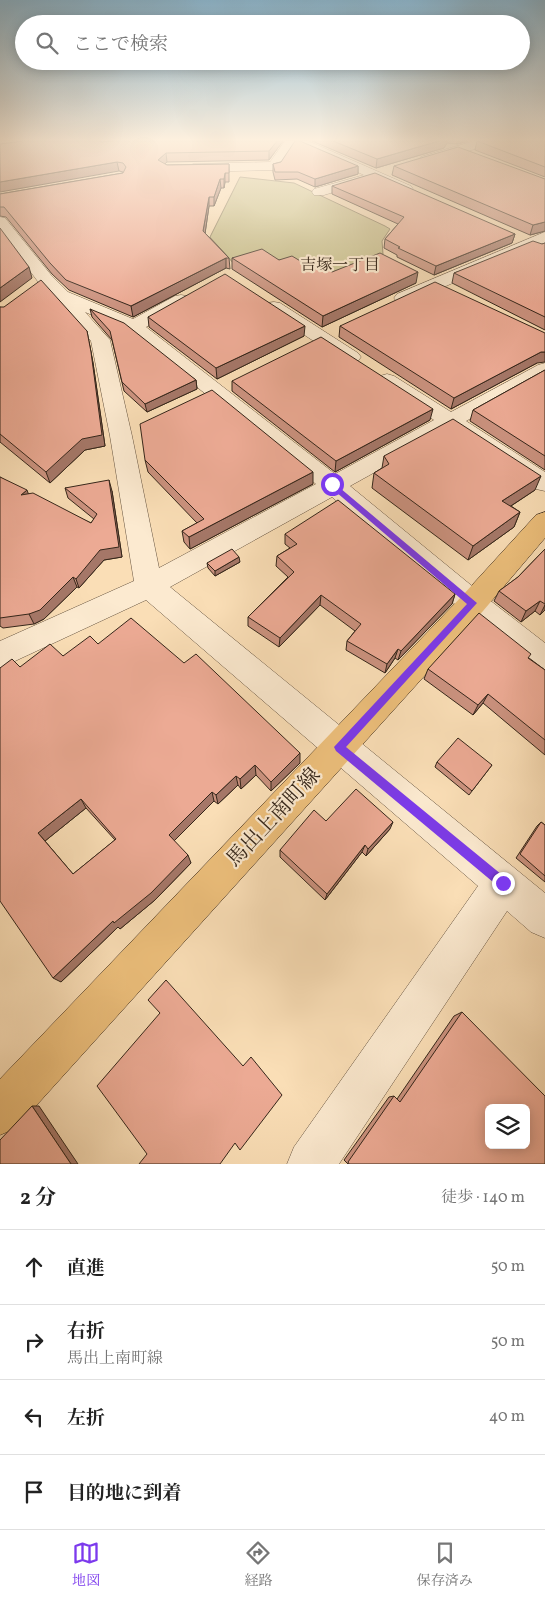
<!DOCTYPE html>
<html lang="ja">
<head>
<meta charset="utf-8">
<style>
  body { margin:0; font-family:Vollkorn,"Noto Serif JP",serif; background:#f2f2f2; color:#222 }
  .controls { position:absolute; right:15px; bottom:15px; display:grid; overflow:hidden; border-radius:8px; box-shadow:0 2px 12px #0003 }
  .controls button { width:45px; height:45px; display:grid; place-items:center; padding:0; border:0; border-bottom:1px solid #e0e0e0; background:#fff; color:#222; font:25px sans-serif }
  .stop { position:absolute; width:15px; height:15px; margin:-11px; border:4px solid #7c3aed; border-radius:50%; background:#fff }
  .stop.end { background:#7c3aed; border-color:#fff; box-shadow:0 1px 5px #0008 }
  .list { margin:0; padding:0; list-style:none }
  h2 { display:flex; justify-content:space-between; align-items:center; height:65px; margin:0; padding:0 20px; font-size:21px }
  h2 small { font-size:16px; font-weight:400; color:#767676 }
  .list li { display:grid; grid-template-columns:32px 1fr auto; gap:15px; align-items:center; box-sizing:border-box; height:75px; padding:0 20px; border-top:1px solid #e0e0e0 }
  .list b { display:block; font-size:19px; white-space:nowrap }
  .list p { margin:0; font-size:16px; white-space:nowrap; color:#767676 }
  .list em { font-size:16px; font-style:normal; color:#767676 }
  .icon { flex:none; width:28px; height:28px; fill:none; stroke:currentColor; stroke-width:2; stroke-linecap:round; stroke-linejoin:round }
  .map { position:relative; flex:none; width:545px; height:1164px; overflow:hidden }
  .search { position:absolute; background:#fff; box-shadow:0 2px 12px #0003; left:15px; right:15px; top:15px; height:55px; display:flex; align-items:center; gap:12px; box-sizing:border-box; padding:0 18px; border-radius:28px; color:#767676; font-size:19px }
  .sheet { height:365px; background:#fff }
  nav { display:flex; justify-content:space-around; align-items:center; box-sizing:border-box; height:70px; border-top:1px solid #e0e0e0; background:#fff; font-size:14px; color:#767676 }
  nav a { display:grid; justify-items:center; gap:2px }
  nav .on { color:#7c3aed }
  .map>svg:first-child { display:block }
  .green { fill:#c6bf88; stroke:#7e7251 }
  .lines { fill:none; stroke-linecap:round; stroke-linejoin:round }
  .minor-casing { stroke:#665441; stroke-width:1 }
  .major-casing { stroke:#35261a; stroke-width:1 }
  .minor { fill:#fcead0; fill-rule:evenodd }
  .major { fill:#edbf7b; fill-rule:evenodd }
  .wall { fill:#cb927f; stroke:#35261a; fill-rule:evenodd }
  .shaded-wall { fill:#a57768; stroke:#35261a }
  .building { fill:#ecaa94; stroke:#35261a; fill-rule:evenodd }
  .route { fill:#7c3aed }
  .labels { text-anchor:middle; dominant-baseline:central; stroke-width:4.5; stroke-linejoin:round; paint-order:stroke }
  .far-neighbourhood-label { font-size:16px; fill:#35261a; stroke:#fcead0 }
  .near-street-label { font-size:21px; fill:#35261a; stroke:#fcead0 }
</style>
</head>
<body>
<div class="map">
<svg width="545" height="1164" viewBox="0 0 545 1164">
  <rect width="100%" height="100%" fill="#fadeb6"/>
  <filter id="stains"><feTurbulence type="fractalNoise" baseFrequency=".004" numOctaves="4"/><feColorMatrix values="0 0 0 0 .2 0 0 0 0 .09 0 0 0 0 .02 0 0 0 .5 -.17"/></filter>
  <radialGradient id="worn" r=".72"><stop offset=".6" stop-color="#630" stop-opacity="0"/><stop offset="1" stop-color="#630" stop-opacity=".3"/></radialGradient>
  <path class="green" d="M240,177L294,183L385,226L390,229L382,241L383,254L334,279L235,265L210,237Z"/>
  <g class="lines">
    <g class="minor-casing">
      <path id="minor" d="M285,141H308L411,186L413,189L406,193L374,180L324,195H314L312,192L314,189L364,175L295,144L279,169L274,170L193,172L186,168L193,164L270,162Z
        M474,141H492L490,144L431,163L426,164L420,160L421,157Z
        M0,217L5,218L51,275L68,292L133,319L175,296L181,295L187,296L190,300L187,304L146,327L335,474L434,420L380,384L377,380L380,376L387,374L394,376L451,412L538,365L545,363V377L466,421L545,472V491L536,489L449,431L350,486L483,595L545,643V673L534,669L463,611L332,497L170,587L545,893V938L531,932L507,911L339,1164H287L294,1147L478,886L146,600L0,668V641L134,581L110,436L91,341L39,283L0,231ZM85,312L127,330L316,484L159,568L132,436L110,340Z
        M545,232V243L409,302L403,303L397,302L394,298L397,294Z
        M274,302L280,303L358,353L361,357L358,361L351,363L344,361L268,311L265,307L268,303Z"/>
    </g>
    <g class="major-casing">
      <path id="major" d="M545,512V538L483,611L16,1128L0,1135V1079L463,595L536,515Z"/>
    </g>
    <use href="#minor" class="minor"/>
    <use href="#major" class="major"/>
  </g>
  <path class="wall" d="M114,141H283L269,160L167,162L165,164L167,165L229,164V182H225L224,188H221L214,206H209L205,233L229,258L230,269L226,268L133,317L69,290L52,274L6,217L0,216V194L123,173V172L119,171L102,142Z
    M312,141H468L457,144L447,143L444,148L376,168Z
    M477,141H545V177L475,150Z
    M281,162L358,166V174L315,187L297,179L275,180L273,172V164Z
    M394,166L545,179V231L530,235L392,175Z
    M332,186L515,234L512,243L434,275L397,257V255L384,248L385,239L398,224L332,194Z
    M545,243V330L452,283L454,273Z
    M232,258L279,260L307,265L332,272L416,283L322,327L232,269Z
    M0,307L89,342L93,363L105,446L85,450L50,483L0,442Z
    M90,309L196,380L197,389L147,412L124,391L112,340L92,317Z
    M148,317L304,336L217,379L149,327Z
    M340,326L537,363L451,409L339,337Z
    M545,370V470L470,421L473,410Z
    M232,381L430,420L335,472L232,391Z
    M384,456L535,490L511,506L520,512L514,527L468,560L372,488L374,473L382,468Z
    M145,460L313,484L190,549L184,542L182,531L197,523L148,472Z
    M0,477L29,494L91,523L94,519L68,498L65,488L112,491L122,557L104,560L79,588L77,587L44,619L34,624L3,628L0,626Z
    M285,534L455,594L452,604L398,660L395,658L385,673L346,650L347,641L355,631L320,605L279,647L248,626V617L288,577L276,566L277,556L290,548L285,544Z
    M545,549V610L540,615L535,611L521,622L494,601L499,591L518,577Z
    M240,562L215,576L208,568L207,563Z
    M98,644L300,763L271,791L256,775L241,789L238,785L218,804L214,801L174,841L191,863L155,900L120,929L118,927L61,982L20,667L63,656ZM86,808L115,840L73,874L45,841Z
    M529,658L545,670V755L483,703L473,715L424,679L428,669Z
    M437,762L492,765L469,795L435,767Z
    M326,821L390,829L366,856L362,852L325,900L280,857V850Z
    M541,822L545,825V882L516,858L537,826Z
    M462,1012L545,1164H348L344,1160L389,1097L394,1096L397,1099L454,1016Z"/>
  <path class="shaded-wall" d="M277,141H283L269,160V151Z
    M439,141H448L444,148L376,168L377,159Z
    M457,141H468L457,144Z
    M166,153L167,162L159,169L158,160Z
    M117,162L119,171L0,192V182Z
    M358,166V174L315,187V179Z
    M225,173V182L224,188V179Z
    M220,179L221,188L214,206V197Z
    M209,197V206L204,241L203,231Z
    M545,222V231L530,235L533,225Z
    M515,234L512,243L434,275L436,266Z
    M226,258V268L133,317L131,306Z
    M29,267L32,278L0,302V288Z
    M418,272L416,283L322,327L323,316Z
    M305,326L304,336L217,379L216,368Z
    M87,331L93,363L105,446L85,450L50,483L46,472Z
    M541,352H545V362L537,363L451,409L454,398Z
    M196,380L197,389L147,412L145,404Z
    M433,409L430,420L335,472L336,461Z
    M313,472V484L190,549L189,537Z
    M541,476L535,490L497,515L502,501Z
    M109,480L112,491L122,557L104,560L79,588L76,579Z
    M27,490L31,501L21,495Z
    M520,512L514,527L468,560L473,546Z
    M239,557L240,562L215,576V571Z
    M73,577L77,587L44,619L34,624L29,614Z
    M455,594L452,604L398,660L401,651Z
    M321,595L320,605L279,647L280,638Z
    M540,601L535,611L521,622L526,611Z
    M545,605V610L540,615Z
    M398,649L395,658L385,673L387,664Z
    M488,694L483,703L473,715L478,705Z
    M300,753V763L271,791V782Z
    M255,765L256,775L241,789L240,779Z
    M236,776L238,785L218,804L216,795Z
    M212,792L214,801L172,843L169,835Z
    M81,799L86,808L45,841L38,833Z
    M393,822L390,829L366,856L368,849Z
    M365,845L362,852L325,900L327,894Z
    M188,855L191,863L155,900L120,929L118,927L61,982L53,978L113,921Z
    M32,1106H39L78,1164H71Z"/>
  <path class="building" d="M24,141H98L102,142L114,141H277L269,151L166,153L158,160L167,165L229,164V173H225L224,179H220L214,197H209L203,231L229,258H226L131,306L66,280L50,263L4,207H0V194L123,173L126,167L123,163L117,162L0,182V144Z
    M295,141H300L358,166L315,179L298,172H275L273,164L281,162Z
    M333,141H439L377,159Z
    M477,141H545V167Z
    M458,147L545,179V222L533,225L394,166Z
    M375,173L515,234L436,266L398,248L400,247L385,239L404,217L332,186Z
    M0,228L29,267L0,288Z
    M533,241L542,244L545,243V317L454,273Z
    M262,249L279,260L292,256L307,265L314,262L332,272L380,253L418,272L323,316L232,258Z
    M225,274L305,326L216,368L148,317Z
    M41,280L87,331L91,352L102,435L82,439L46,472L0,434V307H4Z
    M435,282L545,333V352H541L454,398L340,326Z
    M90,309L124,323L196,380L145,404L122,382L110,331Z
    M321,337L433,409L336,461L232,381Z
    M545,370V456L473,410Z
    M212,390L313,472L189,537L182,531L204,519L145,460L140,424Z
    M453,419L541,476L502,501L520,512L473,546L374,473L389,464L384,456Z
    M0,477L27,490L21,495L33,493L91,523L97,514L65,488L109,480L119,547L100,550L76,579L73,577L40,610L29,614L0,618Z
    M338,500L455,594L401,651L398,649L387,664L347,641L361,624L321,595L280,638L248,617L294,572L277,556L297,544L285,534Z
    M232,549L239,557L215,571L207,563Z
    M545,549V604L540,601L526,611L499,591L518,577Z
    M479,613L531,654L528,658L545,670V740L488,694L478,705L428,669Z
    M131,618L184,663L196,654L300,753L271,782L255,765L240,779L236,776L216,795L212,792L169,835L188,855L151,893L114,923L113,921L53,978L0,901V668L12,659L20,667L50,644L63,656L90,636L98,644ZM81,799L116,839L73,874L38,833Z
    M458,738L492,765L472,791L437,762Z
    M356,789L393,822L368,849L365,845L327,894L280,850L314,810L326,821Z
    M541,822L545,825V876L520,854Z
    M166,980L243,1066L251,1057L282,1095L240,1150L235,1143L220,1164H139L147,1154L97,1086L160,1013L148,1000Z
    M462,1012L545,1096V1164H349L348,1162L394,1096L400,1102ZM489,1108H526V1145H489Z
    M32,1106L71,1164H0V1140Z"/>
  <linearGradient id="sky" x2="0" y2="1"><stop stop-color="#8ab7d1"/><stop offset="0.46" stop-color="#fdf0de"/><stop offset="1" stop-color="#fdf0de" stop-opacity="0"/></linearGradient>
  <rect width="545" height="304" fill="url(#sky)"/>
  <path class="route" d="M329,483H334L477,603L346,747L507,879L509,883L507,887L503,888L499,887L336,751L334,747L467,604L329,486Z"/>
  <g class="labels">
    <g class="far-neighbourhood-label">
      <text x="340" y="266">吉塚一丁目</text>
    </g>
    <g class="near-street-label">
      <text transform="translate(274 818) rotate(-47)">馬出上南町線</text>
    </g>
  </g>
  <rect width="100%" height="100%" filter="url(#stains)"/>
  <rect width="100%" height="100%" fill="url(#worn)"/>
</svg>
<div class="controls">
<button><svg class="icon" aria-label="layers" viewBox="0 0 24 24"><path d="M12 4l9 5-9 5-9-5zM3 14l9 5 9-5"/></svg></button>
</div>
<div class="stop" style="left:332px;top:484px"></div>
<div class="stop end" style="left:503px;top:883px"></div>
<div class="search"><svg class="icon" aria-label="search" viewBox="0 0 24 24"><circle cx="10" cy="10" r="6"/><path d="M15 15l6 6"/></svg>ここで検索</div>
</div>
<section class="sheet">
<h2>2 分<small>徒歩 · 140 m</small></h2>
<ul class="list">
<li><svg class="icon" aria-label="ahead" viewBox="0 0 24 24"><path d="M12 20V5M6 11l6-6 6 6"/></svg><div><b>直進</b></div><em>50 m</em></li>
<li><svg class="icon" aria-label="right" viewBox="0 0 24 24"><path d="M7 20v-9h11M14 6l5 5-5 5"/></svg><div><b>右折</b><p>馬出上南町線</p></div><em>50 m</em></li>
<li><svg class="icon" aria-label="left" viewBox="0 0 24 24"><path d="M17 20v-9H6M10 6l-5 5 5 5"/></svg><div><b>左折</b></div><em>40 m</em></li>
<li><svg class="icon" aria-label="arrive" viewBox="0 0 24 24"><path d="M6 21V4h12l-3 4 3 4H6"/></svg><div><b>目的地に到着</b></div></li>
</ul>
</section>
<nav>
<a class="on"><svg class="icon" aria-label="map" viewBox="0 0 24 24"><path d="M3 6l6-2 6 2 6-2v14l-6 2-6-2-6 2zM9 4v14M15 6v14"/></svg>地図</a>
<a><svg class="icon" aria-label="directions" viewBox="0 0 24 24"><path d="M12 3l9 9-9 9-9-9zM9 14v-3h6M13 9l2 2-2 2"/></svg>経路</a>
<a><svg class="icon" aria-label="saved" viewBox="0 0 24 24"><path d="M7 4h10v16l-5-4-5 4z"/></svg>保存済み</a>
</nav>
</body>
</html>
